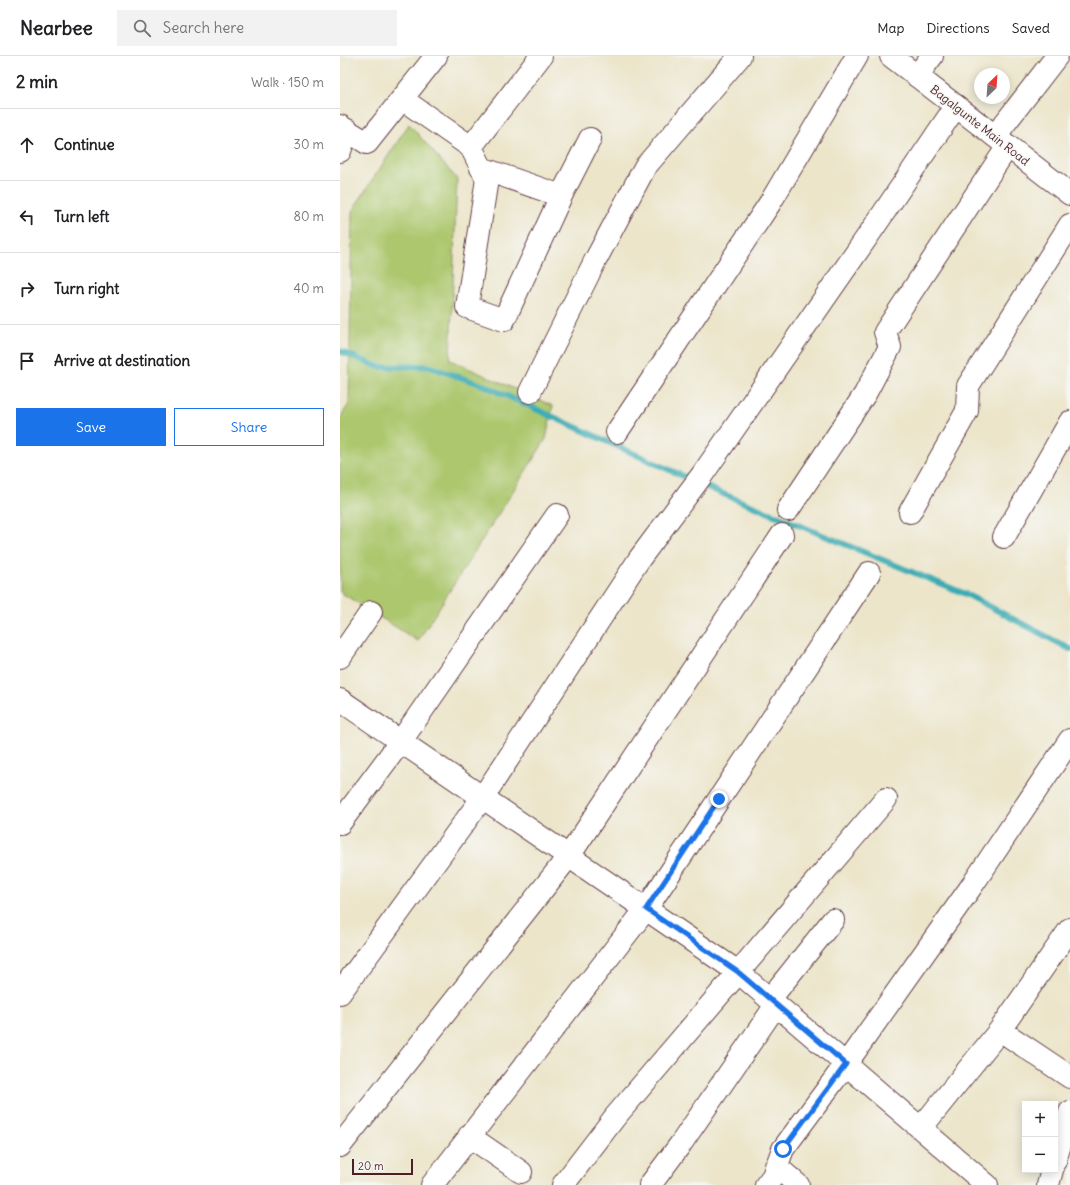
<!DOCTYPE html>
<html lang="en">
<head>
<meta charset="utf-8">
<style>
  body { margin:0; font-family:Delius,sans-serif; background:#f2f2f2; color:#202124 }
  .controls { position:absolute; right:12px; bottom:12px; display:grid; overflow:hidden; border-radius:0px; box-shadow:0 2px 10px #0003 }
  .controls button { width:36px; height:36px; display:grid; place-items:center; padding:0; border:0; border-bottom:1px solid #e0e0e0; background:#fff; color:#202124; font:20px sans-serif }
  .compass { position:absolute; left:634px; top:12px; width:36px; height:36px; border-radius:50%; background:#fff; box-shadow:0 2px 10px #0003; rotate:25deg }
  .scale { position:absolute; left:12px; bottom:10px; width:61px; box-sizing:border-box; padding-left:4px; border:2px solid #4a1f2b; border-top:0; font-size:11px; line-height:14px; white-space:nowrap; color:#4a1f2b; -webkit-text-stroke:3px #f6f6f2; paint-order:stroke }
  .stop { position:absolute; width:12px; height:12px; margin:-9px; border:3px solid #1a73e8; border-radius:50%; background:#fff }
  .stop.end { background:#1a73e8; border-color:#fff; box-shadow:0 1px 4px #0008 }
  .list { margin:0; padding:0; list-style:none }
  h2 { display:flex; justify-content:space-between; align-items:center; height:52px; margin:0; padding:0 16px; font-size:17px }
  h2 small { font-size:13px; font-weight:400; color:#757577 }
  .list li { display:grid; grid-template-columns:26px 1fr auto; gap:12px; align-items:center; box-sizing:border-box; height:72px; padding:0 16px; border-top:1px solid #e0e0e0 }
  .list b { display:block; font-size:15px; white-space:nowrap }
  .list em { font-size:13px; font-style:normal; color:#757577 }
  .actions { display:flex; gap:8px; padding:12px 16px }
  .actions a { flex:1; padding:9px 0; border:1px solid #1a73e8; border-radius:0px; text-align:center; font-size:14px; color:#1a73e8 }
  .actions .main { background:#1a73e8; color:#fff }
  .icon { flex:none; width:22px; height:22px; fill:none; stroke:currentColor; stroke-width:2; stroke-linecap:round; stroke-linejoin:round }
  .map { position:relative; flex:none; width:730px; height:1129px; overflow:hidden }
  header { display:flex; align-items:center; gap:24px; box-sizing:border-box; height:56px; padding:0 20px; background:#fff; border-bottom:1px solid #e0e0e0 }
  header strong { font-size:19px }
  nav { display:flex; gap:22px; margin-inline-start:auto; font-size:14px }
  .search { width:280px; height:36px; background:#f2f2f2; display:flex; align-items:center; gap:10px; box-sizing:border-box; padding:0 14px; border-radius:0px; color:#757577; font-size:15px }
  main { display:flex }
  aside { flex:1; background:#fff }
  .map>svg:first-child { display:block }
  .green { fill:#acc76d; stroke:#7b734c }
  .lines { fill:none; stroke-linecap:round; stroke-linejoin:round }
  .stream { stroke:#3aacb3; stroke-width:6 }
  .minor-casing { stroke:#623d43; stroke-width:24 }
  .tertiary-casing { stroke:#623d43; stroke-width:24 }
  .minor { stroke:#fff; stroke-width:22 }
  .tertiary { stroke:#fff; stroke-width:22 }
  .route { stroke:#1a73e8; stroke-width:5 }
  .labels { text-anchor:middle; dominant-baseline:central; stroke-width:3; stroke-linejoin:round; paint-order:stroke }
  .street-label { font-size:12px; fill:#4a1f2b; stroke:#f6f6f2 }
</style>
</head>
<body>
<header>
<strong>Nearbee</strong>
<div class="search"><svg class="icon" aria-label="search" viewBox="0 0 24 24"><circle cx="10" cy="10" r="6"/><path d="M15 15l6 6"/></svg>Search here</div>
<nav><a>Map</a><a>Directions</a><a>Saved</a></nav>
</header>
<main>
<aside>
<h2>2 min<small>Walk · 150 m</small></h2>
<ul class="list">
<li><svg class="icon" aria-label="ahead" viewBox="0 0 24 24"><path d="M12 20V5M6 11l6-6 6 6"/></svg><div><b>Continue</b></div><em>30 m</em></li>
<li><svg class="icon" aria-label="left" viewBox="0 0 24 24"><path d="M17 20v-9H6M10 6l-5 5 5 5"/></svg><div><b>Turn left</b></div><em>80 m</em></li>
<li><svg class="icon" aria-label="right" viewBox="0 0 24 24"><path d="M7 20v-9h11M14 6l5 5-5 5"/></svg><div><b>Turn right</b></div><em>40 m</em></li>
<li><svg class="icon" aria-label="arrive" viewBox="0 0 24 24"><path d="M6 21V4h12l-3 4 3 4H6"/></svg><div><b>Arrive at destination</b></div></li>
</ul>
<div class="actions"><a class="main">Save</a><a>Share</a></div>
</aside>
<div class="map">
<svg width="730" height="1129" viewBox="0 0 730 1129">
  <rect width="100%" height="100%" fill="#f6f6f2"/>
  <filter id="ink" filterUnits="userSpaceOnUse"><feTurbulence type="fractalNoise" baseFrequency=".025" numOctaves="2"/><feDisplacementMap in="SourceGraphic" scale="8" xChannelSelector="R" yChannelSelector="G"/><feConvolveMatrix kernelMatrix="1 2 1 2 8 2 1 2 1" color-interpolation-filters="sRGB"/></filter>
  <filter id="wash" filterUnits="userSpaceOnUse"><feTurbulence type="fractalNoise" baseFrequency=".012" numOctaves="4" result="noise"/><feDisplacementMap in="SourceGraphic" scale="16" xChannelSelector="R" yChannelSelector="G"/><feGaussianBlur stdDeviation="0.9" result="paint"/><feColorMatrix in="noise" values="0 0 0 0 0 0 0 0 0 0 0 0 0 0 0 0 0 1.4 0 .05"/><feComposite in="paint" operator="in"/></filter>
  <g filter="url(#wash)">
    <rect width="100%" height="100%" fill="#ece5ca"/>
    <path class="green" d="M69,68L117,123L110,304L213,350L206,383L78,585L0,536V362L9,348L12,155Z"/>
    <g class="lines">
      <path class="stream" d="M0,295L39,311L87,310L143,329L376,435L628,539L730,593"/>
    </g>
  </g>
  <g filter="url(#ink)">
    <g class="lines">
      <g class="minor-casing">
        <path id="minor" d="M577,20L592,0
          M62,43L131,91L201,0
          M0,70L27,87L96,0
          M655,80L717,0
          M131,91L147,123L127,251L164,264L221,140L250,83
          M0,95L7,74
          M141,112L221,140
          M190,336L255,205L305,111L400,0
          M277,376L430,147L517,0
          M448,454L525,338L550,291L545,276L668,90
          M570,456L627,355L628,330L730,169
          M664,481L730,366
          M0,601L31,556
          M0,644L398,916L647,1129
          M0,767L61,685L217,459
          M0,937L143,741L300,502L362,419L532,174L616,50
          M430,943L493,864
          M660,974L730,1021
          M581,1072L660,974L730,873
          M129,1080L181,1116
          M0,1090L229,800L442,479
          M715,1105L730,1056
          M436,1110L458,1129
          M92,1129L306,853L529,517
          M223,1129L275,1061L546,743
          M310,1129L340,1089L436,949
          M426,1129L433,1120L443,1093L506,1008L631,831L730,684
          M708,1129L712,1114"/>
      </g>
      <g class="tertiary-casing">
        <path id="tertiary" d="M551,0L730,138"/>
      </g>
      <use href="#minor" class="minor"/>
      <use href="#tertiary" class="tertiary"/>
    </g>
  </g>
  <g class="lines" filter="url(#ink)">
    <path class="route" d="M379,743L306,853L398,916L506,1008L443,1093"/>
  </g>
  <g class="labels">
    <g class="street-label">
      <text transform="translate(640 69) rotate(38)">Bagalgunte Main Road</text>
    </g>
  </g>
</svg>
<div class="controls">
<button>+</button>
<button>−</button>
</div>
<svg class="compass" viewBox="-18 -18 36 36"><path d="M0-13l5 13h-10z" fill="#e53935"/><path d="M0 13l5-13h-10z" fill="#757577"/></svg>
<div class="scale">20 m</div>
<div class="stop" style="left:443px;top:1093px"></div>
<div class="stop end" style="left:379px;top:743px"></div>
</div>
</main>
</body>
</html>
